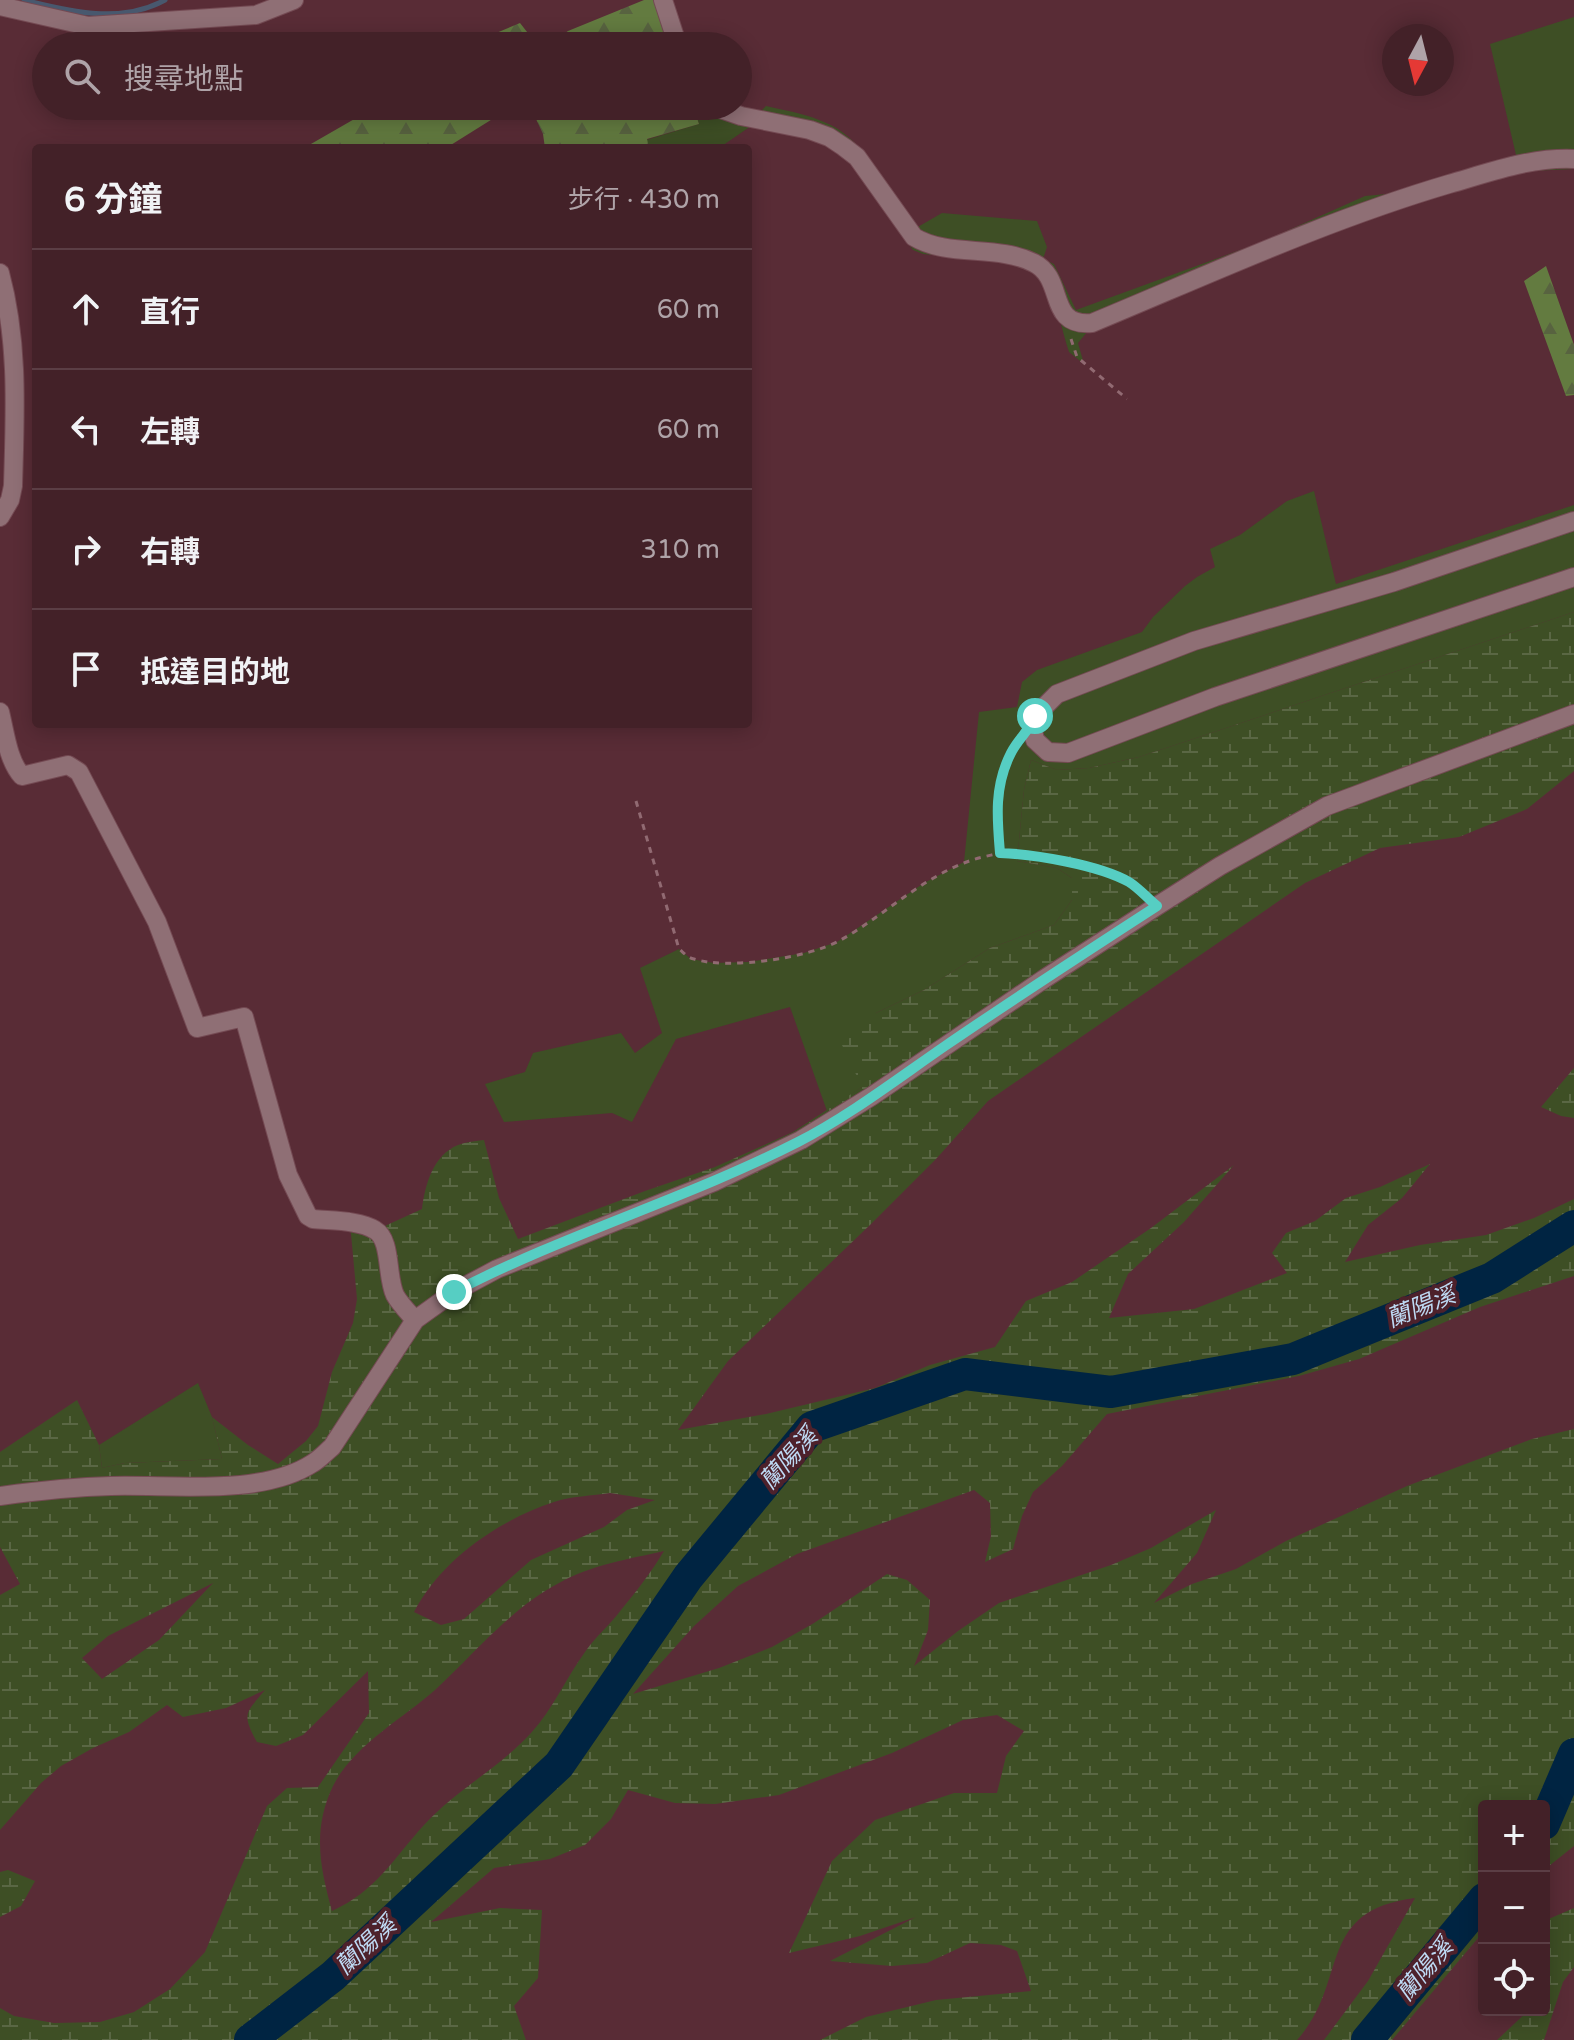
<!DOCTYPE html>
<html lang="zh-TW">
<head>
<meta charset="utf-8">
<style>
  body { margin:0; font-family:"Varela Round","Noto Sans TC",sans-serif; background:#4d2e34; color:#f1f3f6 }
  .controls { position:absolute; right:24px; bottom:24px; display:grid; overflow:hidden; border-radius:8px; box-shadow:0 4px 20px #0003 }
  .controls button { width:72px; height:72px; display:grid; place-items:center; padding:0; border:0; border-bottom:2px solid #5b3e45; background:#432128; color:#f1f3f6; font:40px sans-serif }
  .compass { position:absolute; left:1382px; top:24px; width:72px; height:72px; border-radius:50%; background:#432128; box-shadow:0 4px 20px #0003; rotate:187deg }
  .stop { position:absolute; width:24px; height:24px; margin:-18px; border:6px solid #56cec3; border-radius:50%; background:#fff }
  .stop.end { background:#56cec3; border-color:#fff; box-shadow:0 2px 8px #0008 }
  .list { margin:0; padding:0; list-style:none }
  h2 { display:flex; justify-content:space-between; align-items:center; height:104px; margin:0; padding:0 32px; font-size:34px }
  h2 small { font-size:26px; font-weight:400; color:#afa3a8 }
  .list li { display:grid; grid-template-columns:52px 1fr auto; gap:24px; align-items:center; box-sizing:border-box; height:120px; padding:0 32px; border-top:2px solid #5b3e45 }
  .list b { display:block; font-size:30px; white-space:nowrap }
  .list em { font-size:26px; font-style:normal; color:#afa3a8 }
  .icon { flex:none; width:44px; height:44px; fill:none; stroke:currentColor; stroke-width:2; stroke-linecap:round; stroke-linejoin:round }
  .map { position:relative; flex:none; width:1574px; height:2040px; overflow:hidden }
  .search { position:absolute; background:#432128; box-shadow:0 4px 20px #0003; left:32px; top:32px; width:720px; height:88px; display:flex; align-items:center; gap:20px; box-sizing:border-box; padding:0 28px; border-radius:44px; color:#afa3a8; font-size:30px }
  .panel { position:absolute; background:#432128; box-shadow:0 4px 20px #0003; left:32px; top:144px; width:720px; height:584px; border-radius:8px }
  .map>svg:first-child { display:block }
  .grass { fill:#3e4f25 }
  .forest { fill:url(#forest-firs) }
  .wetland { fill:url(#wetland-marsh); fill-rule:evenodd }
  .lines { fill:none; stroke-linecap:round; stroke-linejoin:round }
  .stream { stroke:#48586e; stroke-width:5 }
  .river { stroke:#002442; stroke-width:32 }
  .minor-casing { stroke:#744a53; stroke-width:20 }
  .path { stroke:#916a72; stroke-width:3; stroke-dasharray:6 6; stroke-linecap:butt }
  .minor { stroke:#8f6f75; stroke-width:18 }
  .route { stroke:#56cec3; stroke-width:10 }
  .labels { text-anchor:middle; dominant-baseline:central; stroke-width:8; stroke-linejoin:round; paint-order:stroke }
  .water-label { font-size:24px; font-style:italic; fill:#bedaf4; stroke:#4d212b }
</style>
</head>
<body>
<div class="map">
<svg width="1574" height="2040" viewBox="0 0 1574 2040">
  <defs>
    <pattern id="forest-firs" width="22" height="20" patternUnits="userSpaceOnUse" patternTransform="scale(2)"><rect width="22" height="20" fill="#637b40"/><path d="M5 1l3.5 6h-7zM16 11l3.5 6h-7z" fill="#586340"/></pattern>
    <pattern id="wetland-marsh" width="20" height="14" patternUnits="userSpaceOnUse" patternTransform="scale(2)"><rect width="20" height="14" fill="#3e4f25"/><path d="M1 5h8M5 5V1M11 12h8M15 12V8" fill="none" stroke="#5a6744"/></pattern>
  </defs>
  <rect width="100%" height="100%" fill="#592c36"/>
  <path class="grass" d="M1574,17V169L1529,171L1465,187L1322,232L1088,331L1078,343L1084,364L1069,352C1061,329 1058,302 1044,281C1028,259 950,257 923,254L913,250L856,166L825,142L754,124L719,148H649L646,140L699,124L693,106H736L761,111L766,106C789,111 817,116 838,129C871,151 893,196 916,228L942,213L1037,221L1047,247L1043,259L1054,264L1076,310L1262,242L1365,196L1386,194L1516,155L1490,44Z
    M1314,491L1336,584L1574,505V612L1139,757L1089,768L1057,770L1031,760L1024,790L1017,861L1057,868L1072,878V900L1054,925L990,948L924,990L876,1013L862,1087L827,1111L790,1007L676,1039L632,1122L612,1113L504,1122L485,1084L525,1072L533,1053L621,1033L635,1053L662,1033L640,968L679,949L691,959L714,963L748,962L804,953L837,942L924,883L964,862L979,712L1017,707L1022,682L1037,670L1142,632L1153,617L1185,586L1197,577L1215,567L1210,549L1240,535L1287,501Z
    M198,1383L212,1417L222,1459L125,1463L102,1468L99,1445Z"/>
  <path class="forest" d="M644,0H656L672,46H546L568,31Z
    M520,23L538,46H465Z
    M377,106H513L446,148H304Z
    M530,106H693L699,124L647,139L649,148H545L543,134Z
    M1546,266L1574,345V395L1566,396L1524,281Z"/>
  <path class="wetland" d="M1574,612V771L1527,809L1459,837L1380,848L1305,883L988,1101L936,1159L871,1224L728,1361L678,1430L766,1414L875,1388L930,1365L995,1347L1026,1301L1072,1282L1151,1228L1234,1165L1184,1222L1128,1274L1109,1318L1194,1309L1287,1273L1272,1253L1286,1233L1315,1221L1346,1198L1380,1187L1430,1164L1402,1198L1368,1225L1345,1262L1420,1245L1486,1235L1534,1218L1574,1199V1276L1480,1307L1359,1359L1299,1376L1107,1414L1062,1466L1033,1492L1022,1516L1013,1549L985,1562L991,1536L990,1503L974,1490L797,1554L738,1586L694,1626L633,1694L719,1668L772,1647L814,1623L887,1574L907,1580L930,1600L928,1630L914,1666L958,1631L999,1603L1111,1565L1151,1548L1216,1510L1197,1553L1154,1603L1192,1584L1236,1569L1286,1541L1407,1486L1532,1439L1574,1429V1846L1544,1870V1806H1484V1931L1392,2040H1324L1368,1981L1415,1898C1314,1911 1350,1982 1297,2040H820L866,2017L936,2000L1031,1991L1017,1951L1001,1945L970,1943L927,1963L892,1966L830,1961L916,1917L860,1936L789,1953L832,1861L875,1820L954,1793H997L1006,1756L1024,1731L997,1715L963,1720L892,1753L779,1795L715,1804L675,1803L628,1790L611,1819L585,1845L550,1859L494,1868L431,1922L500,1908L542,1910L538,1978L514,2006L526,2040H0V2008L14,2016L54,2023L100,2022L134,2012L170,1989L205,1952L267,1806L287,1788L318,1787L369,1713L368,1671L303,1735L276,1746L257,1742C241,1713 246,1713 265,1690L226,1708L183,1717L167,1705L129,1732L93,1748L61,1766L41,1783L0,1830V1595L20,1584L0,1547V1452L77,1400L99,1445L102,1468L125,1463L222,1459L212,1417L248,1445L278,1464L306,1441L318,1426L332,1372L353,1323L357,1299L350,1223L376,1230L422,1209C425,1185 433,1155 458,1145C466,1142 476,1141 484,1140L499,1198L518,1239L645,1191L715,1167L793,1132L862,1087L842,1045L876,1013L924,990L990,948L1054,925L1072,900V878L1057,868L1017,861L1024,790L1031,760L1057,770L1089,768L1139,757ZM610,1493L655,1500L627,1510L604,1527L531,1560L464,1619L441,1625L414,1612C441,1560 499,1520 554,1502C571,1496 592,1496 610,1493ZM664,1551C652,1571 636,1592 621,1610C610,1625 595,1637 585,1652C566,1678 553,1709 531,1733C499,1768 456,1790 424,1825C393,1859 376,1891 332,1911C320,1867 312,1830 333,1786C354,1745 401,1720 435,1690C474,1654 511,1608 559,1583C591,1565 629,1559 664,1551ZM213,1583L159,1640L102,1679L82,1658L108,1636Z
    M1574,1068V1118L1561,1116L1541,1107Z
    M8,1870L35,1881L21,1906L0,1917V1872Z
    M1574,1908V1967L1563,1982L1544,2040H1497L1529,2010H1544V1921Z"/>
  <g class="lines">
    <path class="stream" d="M24,0C71,12 121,24 165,0"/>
    <path class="river" d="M1544,1824L1574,1754
      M250,2040L333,1976L559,1765L688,1577L812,1427L965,1374L1111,1392L1293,1359L1492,1278L1574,1226
      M1367,2040L1484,1899"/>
    <g class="minor-casing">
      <path id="minor" d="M663,0L678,46
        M0,6L88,26L256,15L294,0
        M712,106L741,116L810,130L829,137L844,147L857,157L914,237C949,258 997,244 1034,263C1066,279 1046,327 1092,323C1210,274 1327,220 1449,184C1491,172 1531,157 1574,159
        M0,273C19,343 15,413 13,486L10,500L0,517
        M1574,521L1394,582L1194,641L1057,694L1035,716L1032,726L1035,740L1048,752L1068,753L1215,697L1574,577
        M0,712C5,732 8,761 22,776L68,765L79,772L157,922L197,1028L244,1017L288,1175L308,1216L313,1219C331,1221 359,1220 375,1230C392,1240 386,1276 395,1295C400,1304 408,1312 415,1320
        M0,1496C37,1491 74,1487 111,1486C171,1484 261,1497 313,1463C320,1459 326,1452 332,1447L415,1320L454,1292L497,1269L714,1182L801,1140L872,1096L1044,979L1157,906L1220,866L1327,806L1574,714"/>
    </g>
    <path class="path" d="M1071,339L1077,357L1127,399
      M1017,745C992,776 997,816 1000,853C1043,854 1110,866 1143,894
      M636,801L679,949C684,953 688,958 694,959C728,970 807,958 839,941C882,917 918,881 964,863C976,858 988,856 1000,853"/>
    <use href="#minor" class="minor"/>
  </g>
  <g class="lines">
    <path class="route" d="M454,1292C565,1234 686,1199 798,1142C849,1116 897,1079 945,1046C1015,998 1086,952 1157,906C1148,899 1139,888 1129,882C1099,865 1034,854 1000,853C997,818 994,786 1011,753C1018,739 1030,730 1035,716"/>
  </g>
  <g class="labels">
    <g class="water-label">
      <text transform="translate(1421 1307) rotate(-22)">蘭陽溪</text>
      <text transform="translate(789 1459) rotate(-48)">蘭陽溪</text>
      <text transform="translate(366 1946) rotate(-43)">蘭陽溪</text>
      <text transform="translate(1425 1970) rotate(-50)">蘭陽溪</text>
    </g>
  </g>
</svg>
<div class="controls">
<button>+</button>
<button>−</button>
<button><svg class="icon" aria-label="locate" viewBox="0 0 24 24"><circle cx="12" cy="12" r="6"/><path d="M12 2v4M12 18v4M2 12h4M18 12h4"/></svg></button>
</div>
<svg class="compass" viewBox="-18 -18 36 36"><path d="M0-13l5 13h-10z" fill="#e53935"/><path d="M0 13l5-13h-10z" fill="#afa3a8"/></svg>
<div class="stop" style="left:1035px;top:716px"></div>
<div class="stop end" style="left:454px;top:1292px"></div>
<div class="search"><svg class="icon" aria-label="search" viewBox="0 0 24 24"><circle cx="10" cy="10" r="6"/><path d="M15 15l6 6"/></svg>搜尋地點</div>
<section class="panel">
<h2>6 分鐘<small>步行 · 430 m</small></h2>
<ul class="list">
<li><svg class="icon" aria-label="ahead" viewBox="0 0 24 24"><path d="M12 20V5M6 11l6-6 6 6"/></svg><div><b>直行</b></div><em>60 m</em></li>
<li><svg class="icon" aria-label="left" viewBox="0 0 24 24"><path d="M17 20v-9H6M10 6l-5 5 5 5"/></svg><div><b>左轉</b></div><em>60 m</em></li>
<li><svg class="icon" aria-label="right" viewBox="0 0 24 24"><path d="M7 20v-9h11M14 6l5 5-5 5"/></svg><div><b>右轉</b></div><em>310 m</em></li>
<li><svg class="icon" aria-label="arrive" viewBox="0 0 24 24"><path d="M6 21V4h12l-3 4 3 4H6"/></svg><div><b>抵達目的地</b></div></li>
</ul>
</section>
</div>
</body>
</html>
